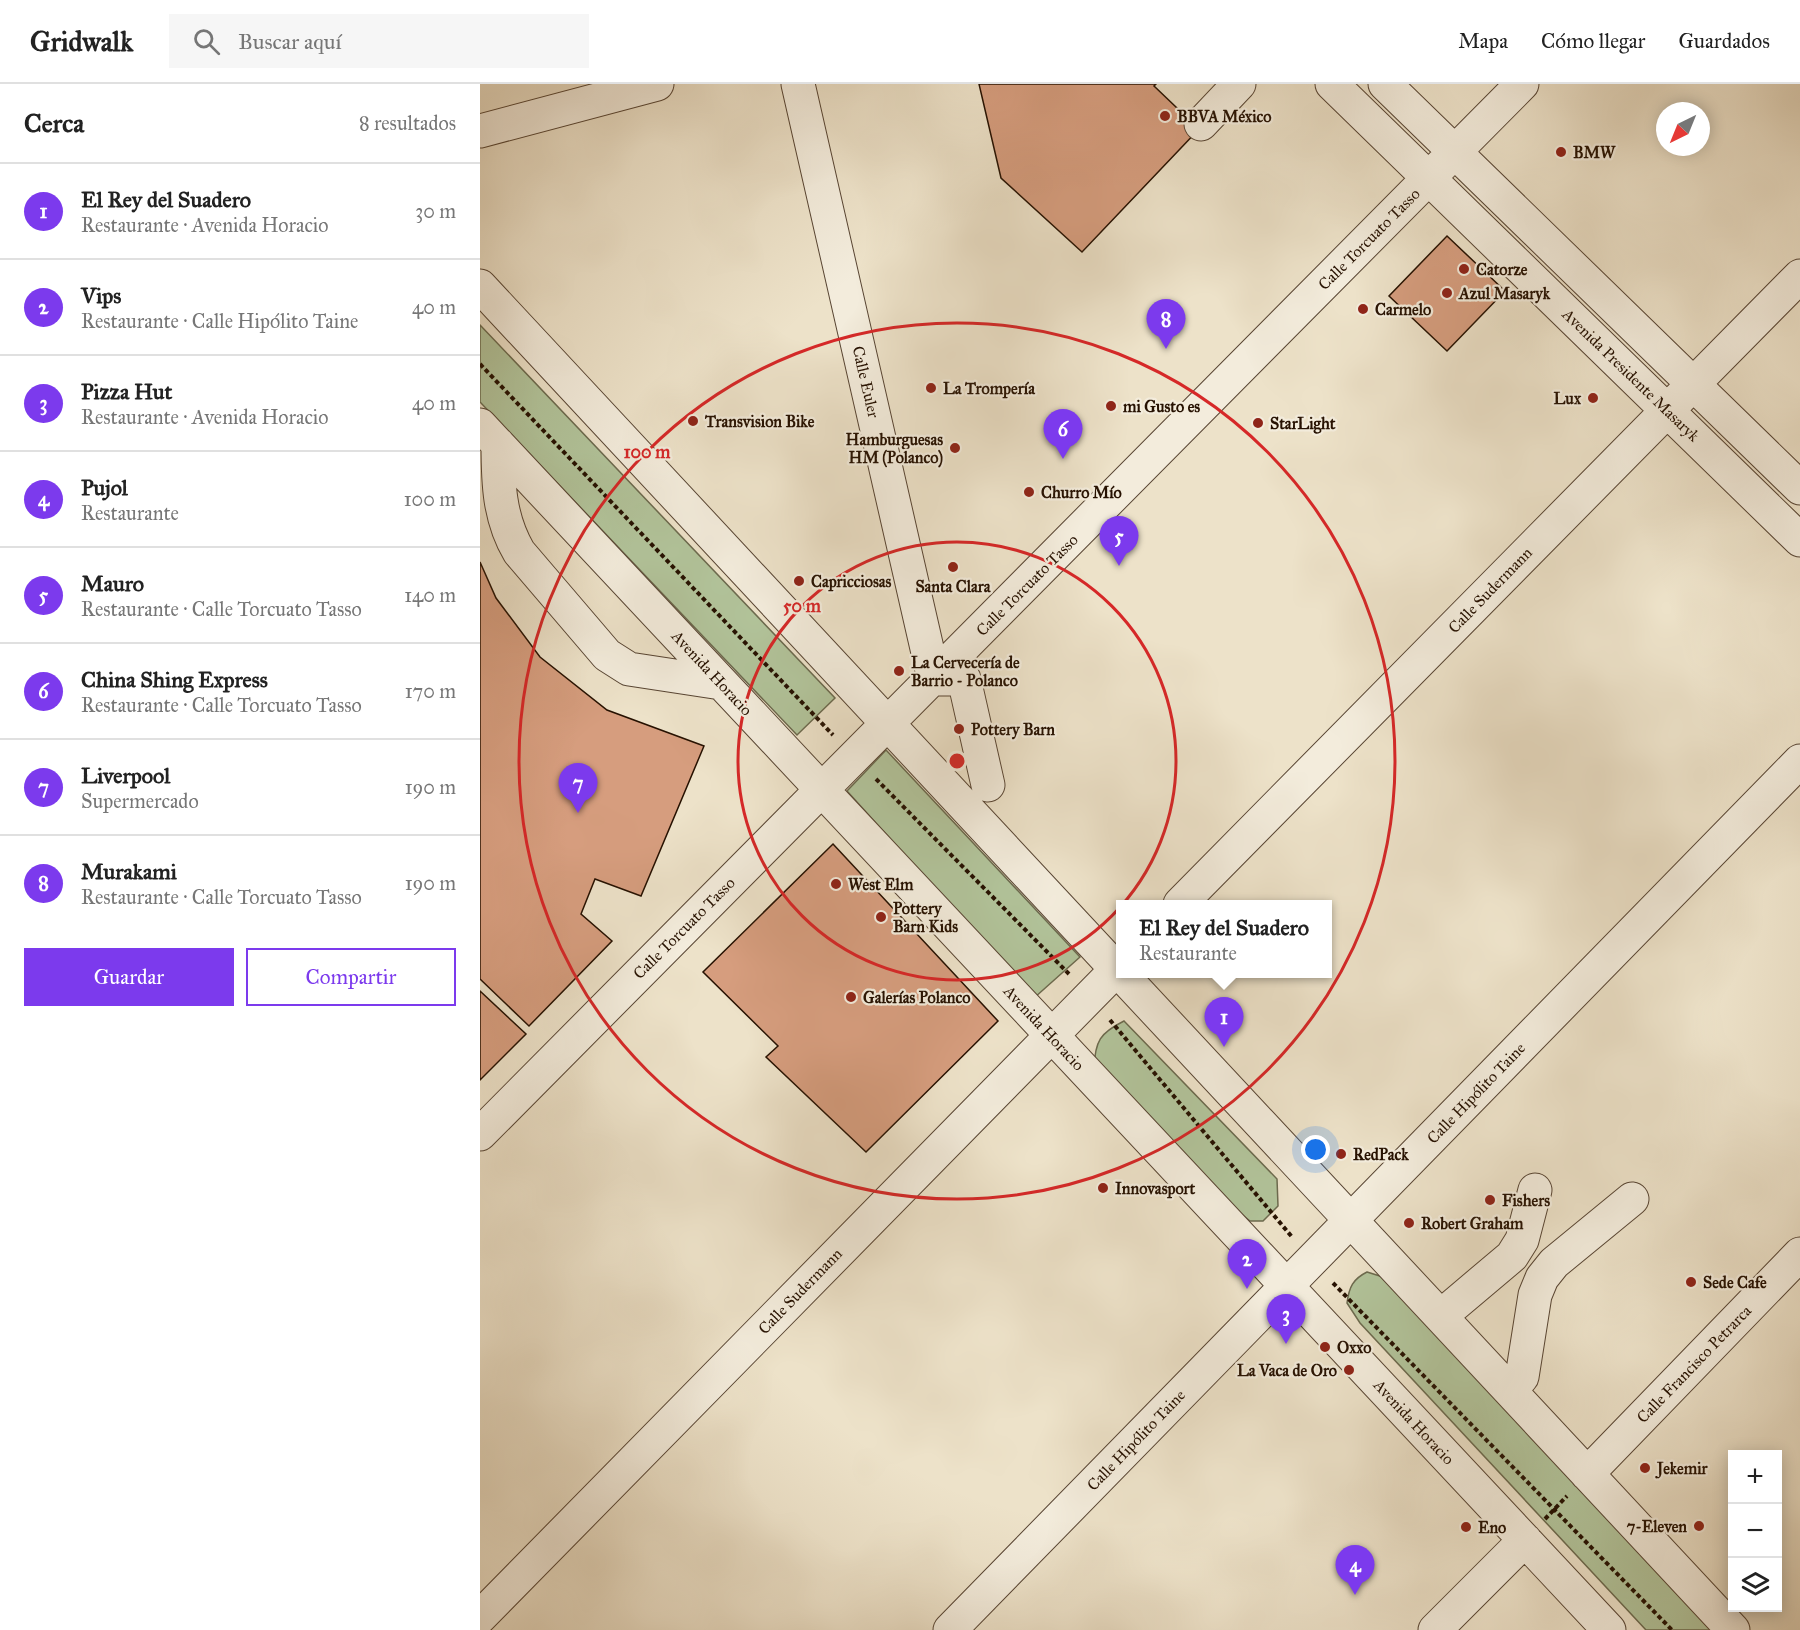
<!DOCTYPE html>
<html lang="es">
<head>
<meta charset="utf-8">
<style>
  body { margin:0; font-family:"IM FELL Great Primer",serif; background:#f6f6f6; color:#222 }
  .controls { position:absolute; right:18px; bottom:18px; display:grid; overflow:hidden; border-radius:0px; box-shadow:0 3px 15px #0003 }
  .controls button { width:54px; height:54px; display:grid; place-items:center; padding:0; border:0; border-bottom:2px solid #e0e0e0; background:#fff; color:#222; font:30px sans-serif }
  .compass { position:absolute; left:1176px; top:18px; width:54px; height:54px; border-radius:50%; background:#fff; box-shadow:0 3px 15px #0003; rotate:223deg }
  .you { position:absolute; left:836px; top:1066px; width:21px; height:21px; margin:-15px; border:4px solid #fff; border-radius:50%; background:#1a73e8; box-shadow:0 0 0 9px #1a73e833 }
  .badge { display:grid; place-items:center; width:39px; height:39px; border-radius:50%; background:#7c3aed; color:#fff; font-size:20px; font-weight:700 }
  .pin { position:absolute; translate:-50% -50px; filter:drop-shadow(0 2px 3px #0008) }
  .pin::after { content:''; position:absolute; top:32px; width:21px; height:18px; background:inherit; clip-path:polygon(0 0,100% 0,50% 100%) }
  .popup { position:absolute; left:636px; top:816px; width:216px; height:78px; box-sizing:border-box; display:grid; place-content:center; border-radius:0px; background:#fff; filter:drop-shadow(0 2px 4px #0005); font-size:20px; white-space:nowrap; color:#767676 }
  .popup b { font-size:22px; color:#222 }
  .popup::after { content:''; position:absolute; left:50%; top:100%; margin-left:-12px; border:12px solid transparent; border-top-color:#fff }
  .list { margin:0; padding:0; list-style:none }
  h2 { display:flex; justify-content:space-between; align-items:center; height:78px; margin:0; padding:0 24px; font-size:26px }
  h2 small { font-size:20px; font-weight:400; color:#767676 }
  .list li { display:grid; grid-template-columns:39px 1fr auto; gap:18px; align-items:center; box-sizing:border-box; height:96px; padding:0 24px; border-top:2px solid #e0e0e0 }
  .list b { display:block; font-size:22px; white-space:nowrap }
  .list p { margin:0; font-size:20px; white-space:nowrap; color:#767676 }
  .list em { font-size:20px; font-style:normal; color:#767676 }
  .actions { display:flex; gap:12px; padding:18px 24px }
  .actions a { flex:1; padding:14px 0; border:2px solid #7c3aed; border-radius:0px; text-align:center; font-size:21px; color:#7c3aed }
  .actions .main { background:#7c3aed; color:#fff }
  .icon { flex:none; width:33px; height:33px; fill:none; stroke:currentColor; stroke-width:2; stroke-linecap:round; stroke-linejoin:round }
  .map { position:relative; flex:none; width:1320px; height:1546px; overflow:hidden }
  header { display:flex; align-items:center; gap:36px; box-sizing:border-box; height:84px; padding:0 30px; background:#fff; border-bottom:2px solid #e0e0e0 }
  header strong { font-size:28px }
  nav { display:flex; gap:33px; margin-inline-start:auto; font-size:21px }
  .search { width:420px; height:54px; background:#f6f6f6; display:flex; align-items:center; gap:15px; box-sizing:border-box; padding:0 21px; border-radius:0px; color:#767676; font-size:22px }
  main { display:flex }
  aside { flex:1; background:#fff }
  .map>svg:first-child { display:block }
  .green { fill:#b2c49b; stroke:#6c6a4e; stroke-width:1.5 }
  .building { fill:#d69d7e; stroke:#261101; stroke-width:1.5 }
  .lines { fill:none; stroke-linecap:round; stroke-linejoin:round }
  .minor-casing { stroke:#584533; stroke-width:35 }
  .path { stroke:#261101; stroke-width:4; stroke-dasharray:4.5 3; stroke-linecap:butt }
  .minor { stroke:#f3ecdc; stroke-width:33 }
  .ring { fill:none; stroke:#d62828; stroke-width:3 }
  .poi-dot { fill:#8f2418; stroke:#f3ecdc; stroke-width:2 }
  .labels { text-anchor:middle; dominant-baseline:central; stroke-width:4.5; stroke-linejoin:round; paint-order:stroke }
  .poi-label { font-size:16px; font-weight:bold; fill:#261101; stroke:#f3ecdc; text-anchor:start }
  .street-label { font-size:16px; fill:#261101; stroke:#f3ecdc }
  .centre { fill:#d62828; stroke:#f3ecdc; stroke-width:3 }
  .ring-label { font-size:18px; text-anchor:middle; font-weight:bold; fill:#d62828; stroke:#f3ecdc; stroke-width:4.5; stroke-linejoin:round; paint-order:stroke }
</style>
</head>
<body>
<header>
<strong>Gridwalk</strong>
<div class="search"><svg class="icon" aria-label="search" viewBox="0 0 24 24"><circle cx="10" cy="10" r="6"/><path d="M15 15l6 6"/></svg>Buscar aquí</div>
<nav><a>Mapa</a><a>Cómo llegar</a><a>Guardados</a></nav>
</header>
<main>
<aside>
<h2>Cerca<small>8 resultados</small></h2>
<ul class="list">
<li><span class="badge">1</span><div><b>El Rey del Suadero</b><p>Restaurante · Avenida Horacio</p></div><em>30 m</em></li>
<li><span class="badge">2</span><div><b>Vips</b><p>Restaurante · Calle Hipólito Taine</p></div><em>40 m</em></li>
<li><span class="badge">3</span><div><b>Pizza Hut</b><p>Restaurante · Avenida Horacio</p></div><em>40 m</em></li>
<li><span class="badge">4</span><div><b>Pujol</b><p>Restaurante</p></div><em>100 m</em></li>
<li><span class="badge">5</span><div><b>Mauro</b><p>Restaurante · Calle Torcuato Tasso</p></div><em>140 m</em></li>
<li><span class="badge">6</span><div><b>China Shing Express</b><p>Restaurante · Calle Torcuato Tasso</p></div><em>170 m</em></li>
<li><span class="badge">7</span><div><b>Liverpool</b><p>Supermercado</p></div><em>190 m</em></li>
<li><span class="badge">8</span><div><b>Murakami</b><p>Restaurante · Calle Torcuato Tasso</p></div><em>190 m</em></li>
</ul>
<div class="actions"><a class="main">Guardar</a><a>Compartir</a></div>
</aside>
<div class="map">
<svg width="1320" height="1546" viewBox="0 0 1320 1546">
  <rect width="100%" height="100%" fill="#ede2c9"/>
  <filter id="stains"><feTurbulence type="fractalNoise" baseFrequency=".00333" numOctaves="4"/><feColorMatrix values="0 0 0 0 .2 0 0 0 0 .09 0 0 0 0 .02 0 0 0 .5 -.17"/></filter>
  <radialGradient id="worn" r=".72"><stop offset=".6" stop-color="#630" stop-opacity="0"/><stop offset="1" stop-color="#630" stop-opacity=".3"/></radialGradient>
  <path class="green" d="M0,241L355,614L317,651L0,318Z
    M406,666L600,873L554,914L367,707Z
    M644,937L797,1095L798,1122L783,1137H770L756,1126L614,984C615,957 620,949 644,937Z
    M887,1188L903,1193L1239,1546H1166L880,1239L867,1219C869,1203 873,1195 887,1188Z"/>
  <path class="building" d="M499,0H676L674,2L719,45L602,168L521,94Z
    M967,152L1025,207L967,267L909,212Z
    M0,478L16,514L60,573L127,626L224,662L161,812L115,795L101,830L132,857L49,942L0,895Z
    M353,760L518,937L386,1068L286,973L298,962L223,888Z
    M0,907L46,950L0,996Z"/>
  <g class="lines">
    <g class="minor-casing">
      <path id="minor" d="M318,0L454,595H484L508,701
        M852,0L1320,456
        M905,0L1320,404
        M721,40L759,0
        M0,47L177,0
        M0,202L640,889
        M0,341L1129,1546
        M18,360C18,399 19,434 39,468L127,571L149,585L241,599
        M700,820L1320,192
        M641,890L1253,1546
        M0,1050L1042,0
        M961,1232L1032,1172L1042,1156L1055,1106
        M1030,1306L1042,1293L1055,1211L1062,1194L1074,1179L1152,1115
        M1107,1390L1320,1170
        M0,1533L640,882
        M470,1546L1320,677
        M955,1546L1045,1456"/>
    </g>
    <path class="path" d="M0,280L353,651
      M396,695L589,890
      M630,936L812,1153
      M853,1199L1192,1546
      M1065,1435L1087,1412"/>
    <use href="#minor" class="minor"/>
  </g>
  <g class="ring">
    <circle cx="477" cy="677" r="219"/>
    <circle cx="477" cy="677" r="438"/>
  </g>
  <g class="poi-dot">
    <circle cx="685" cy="32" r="6"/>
    <circle cx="1081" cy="68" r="6"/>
    <circle cx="984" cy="185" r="6"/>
    <circle cx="967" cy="209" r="6"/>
    <circle cx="883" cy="225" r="6"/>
    <circle cx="451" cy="304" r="6"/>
    <circle cx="1113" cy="314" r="6"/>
    <circle cx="631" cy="322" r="6"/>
    <circle cx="213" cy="337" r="6"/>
    <circle cx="778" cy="339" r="6"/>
    <circle cx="475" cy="364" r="6"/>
    <circle cx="549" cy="408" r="6"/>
    <circle cx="473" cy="483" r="6"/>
    <circle cx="319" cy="497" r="6"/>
    <circle cx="419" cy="587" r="6"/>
    <circle cx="479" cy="645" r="6"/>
    <circle cx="356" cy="800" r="6"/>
    <circle cx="401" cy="833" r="6"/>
    <circle cx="371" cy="913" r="6"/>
    <circle cx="861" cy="1070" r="6"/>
    <circle cx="623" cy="1104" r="6"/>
    <circle cx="1010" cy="1116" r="6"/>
    <circle cx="929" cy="1139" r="6"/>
    <circle cx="1211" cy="1198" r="6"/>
    <circle cx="845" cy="1263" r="6"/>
    <circle cx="869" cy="1286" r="6"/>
    <circle cx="1165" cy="1384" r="6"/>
    <circle cx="1219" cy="1442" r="6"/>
    <circle cx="986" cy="1443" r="6"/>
  </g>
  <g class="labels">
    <g class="poi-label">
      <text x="697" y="32">BBVA México</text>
      <text x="1093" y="68">BMW</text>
      <text x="996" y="185">Catorze</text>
      <text x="979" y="209">Azul Masaryk</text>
      <text x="895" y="225">Carmelo</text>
      <text x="463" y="304">La Trompería</text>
      <text x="1101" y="314" text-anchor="end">Lux</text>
      <text x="643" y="322">mi Gusto es</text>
      <text x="225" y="337">Transvision Bike</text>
      <text x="790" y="339">StarLight</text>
      <text x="463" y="355" text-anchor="end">Hamburguesas<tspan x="463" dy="18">HM (Polanco)</tspan></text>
      <text x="561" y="408">Churro Mío</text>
      <text x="331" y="497">Capricciosas</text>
      <text x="473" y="502" text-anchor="middle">Santa Clara</text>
      <text x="431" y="578">La Cervecería de<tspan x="431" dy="18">Barrio - Polanco</tspan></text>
      <text x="491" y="645">Pottery Barn</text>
      <text x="368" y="800">West Elm</text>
      <text x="413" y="824">Pottery<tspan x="413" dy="18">Barn Kids</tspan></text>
      <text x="383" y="913">Galerías Polanco</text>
      <text x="873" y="1070">RedPack</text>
      <text x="635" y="1104">Innovasport</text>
      <text x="1022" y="1116">Fishers</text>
      <text x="941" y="1139">Robert Graham</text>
      <text x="1223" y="1198">Sede Cafe</text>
      <text x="857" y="1263">Oxxo</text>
      <text x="857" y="1286" text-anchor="end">La Vaca de Oro</text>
      <text x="1177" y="1384">Jekemir</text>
      <text x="1207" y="1442" text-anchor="end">7-Eleven</text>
      <text x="998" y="1443">Eno</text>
    </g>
    <g class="street-label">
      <text transform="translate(889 155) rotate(-45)">Calle Torcuato Tasso</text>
      <text transform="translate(1151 291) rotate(44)">Avenida Presidente Masaryk</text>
      <text transform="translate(386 298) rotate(77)">Calle Euler</text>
      <text transform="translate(547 501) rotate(-45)">Calle Torcuato Tasso</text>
      <text transform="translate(1010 506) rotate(-46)">Calle Sudermann</text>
      <text transform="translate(232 589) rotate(47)">Avenida Horacio</text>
      <text transform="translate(204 844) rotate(-45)">Calle Torcuato Tasso</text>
      <text transform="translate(564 944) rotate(47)">Avenida Horacio</text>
      <text transform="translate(996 1009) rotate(-46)">Calle Hipólito Taine</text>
      <text transform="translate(320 1207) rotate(-46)">Calle Sudermann</text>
      <text transform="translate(1214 1280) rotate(-46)">Calle Francisco Petrarca</text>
      <text transform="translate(934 1338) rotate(47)">Avenida Horacio</text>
      <text transform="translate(656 1356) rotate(-46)">Calle Hipólito Taine</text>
    </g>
  </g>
  <circle cx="477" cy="677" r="9" class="centre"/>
  <g class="ring-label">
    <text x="167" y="374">100 m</text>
    <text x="322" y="528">50 m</text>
  </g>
  <rect width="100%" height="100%" filter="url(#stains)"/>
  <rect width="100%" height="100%" fill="url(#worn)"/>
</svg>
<div class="controls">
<button>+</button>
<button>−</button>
<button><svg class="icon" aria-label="layers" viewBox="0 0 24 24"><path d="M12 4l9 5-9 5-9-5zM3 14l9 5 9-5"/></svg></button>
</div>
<svg class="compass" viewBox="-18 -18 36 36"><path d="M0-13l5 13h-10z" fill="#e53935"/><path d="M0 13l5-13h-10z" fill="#767676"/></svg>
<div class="you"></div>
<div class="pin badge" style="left:744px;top:963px">1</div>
<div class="popup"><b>El Rey del Suadero</b>Restaurante</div>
<div class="pin badge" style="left:767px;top:1205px">2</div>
<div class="pin badge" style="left:806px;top:1260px">3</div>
<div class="pin badge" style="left:875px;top:1511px">4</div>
<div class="pin badge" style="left:639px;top:482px">5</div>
<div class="pin badge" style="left:583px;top:375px">6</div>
<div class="pin badge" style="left:98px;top:729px">7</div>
<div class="pin badge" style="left:686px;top:265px">8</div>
</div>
</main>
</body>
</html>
